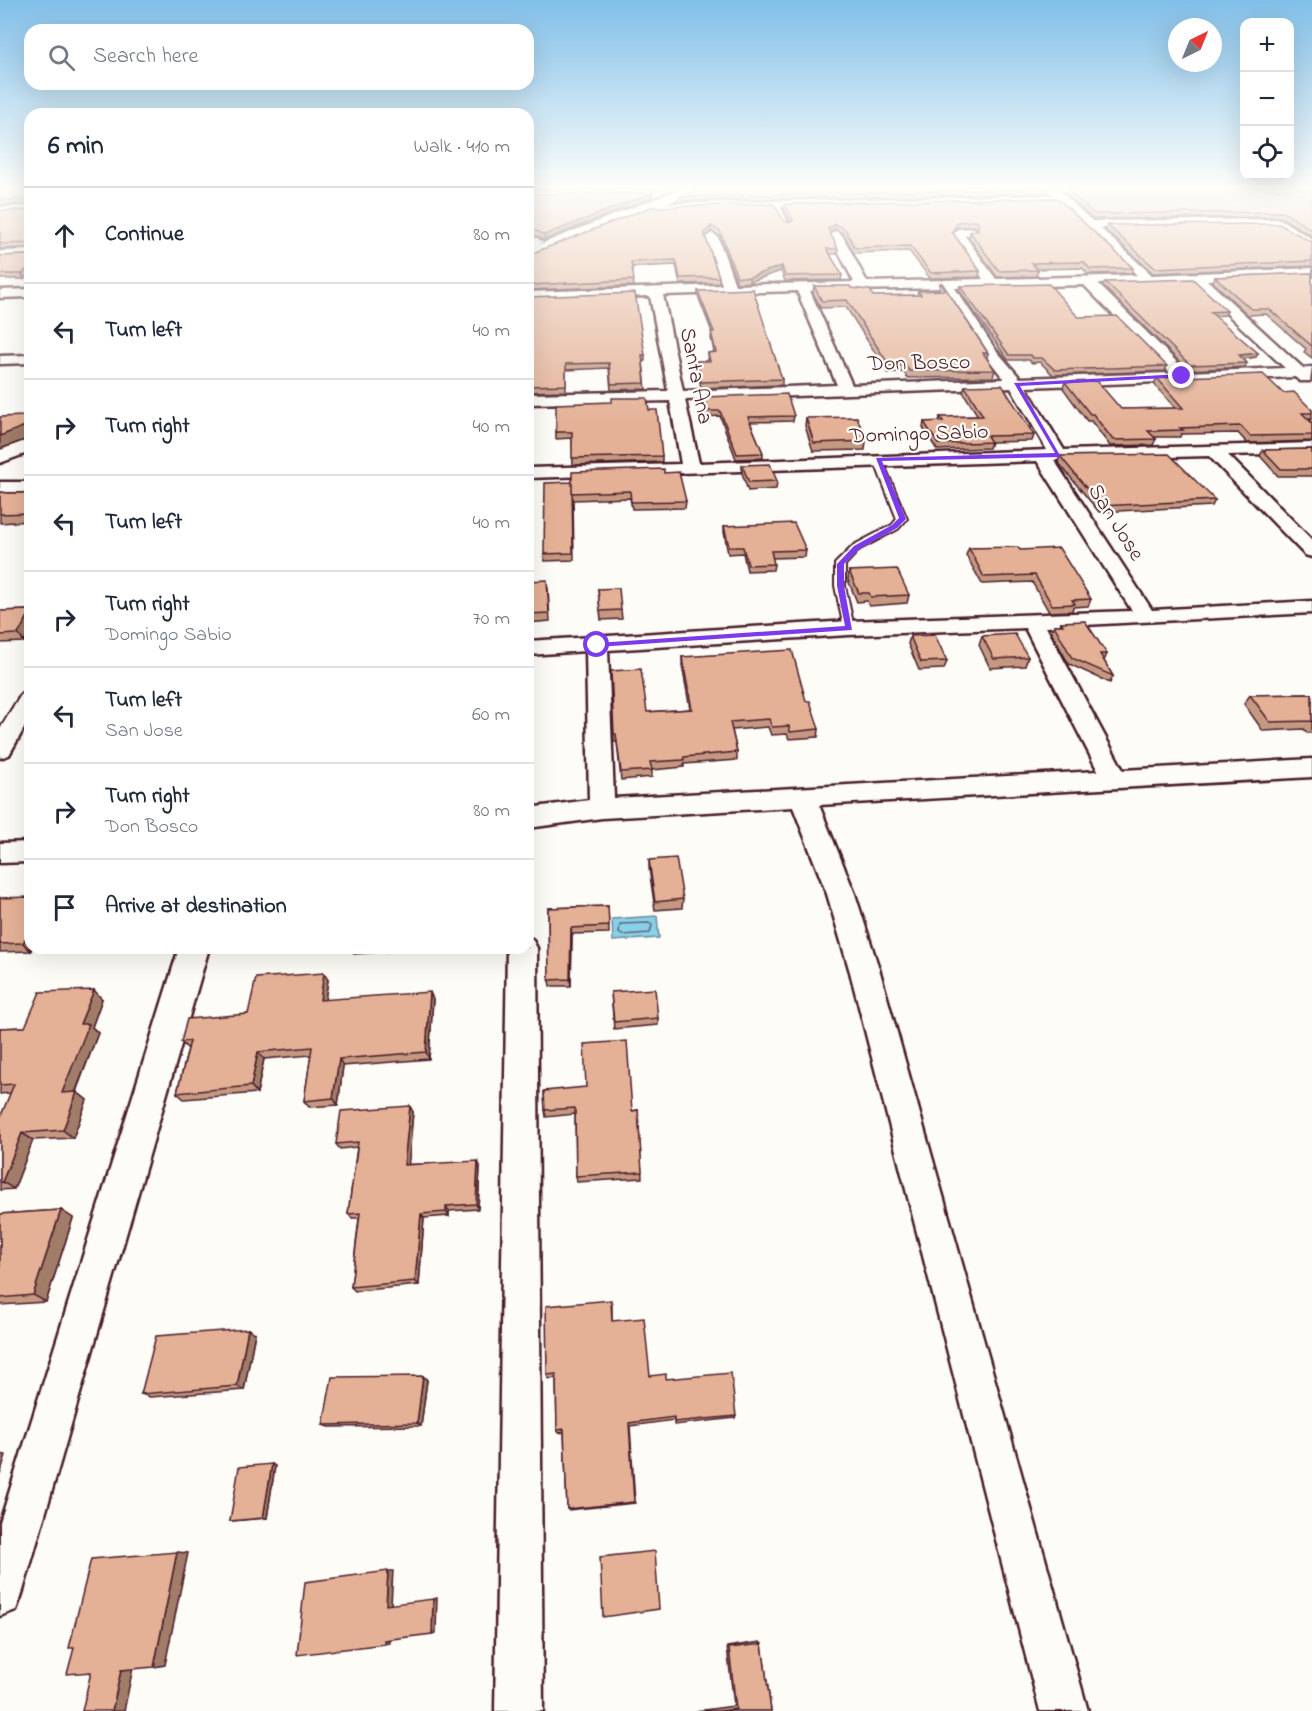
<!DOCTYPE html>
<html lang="en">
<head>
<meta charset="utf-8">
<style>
  body { margin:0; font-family:"Indie Flower",sans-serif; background:#f2f2f3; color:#1f2937 }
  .controls { position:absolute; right:18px; top:18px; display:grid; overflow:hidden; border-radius:12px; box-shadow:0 6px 24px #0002 }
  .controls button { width:54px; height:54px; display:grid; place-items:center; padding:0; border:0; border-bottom:2px solid #e0e1e3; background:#fff; color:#1f2937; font:30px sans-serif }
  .compass { position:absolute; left:1168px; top:18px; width:54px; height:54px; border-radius:50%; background:#fff; box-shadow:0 6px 24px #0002; rotate:43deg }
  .stop { position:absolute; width:18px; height:18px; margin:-14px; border:4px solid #7c3aed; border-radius:50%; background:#fff }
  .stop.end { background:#7c3aed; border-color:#fff; box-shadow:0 2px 6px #0008 }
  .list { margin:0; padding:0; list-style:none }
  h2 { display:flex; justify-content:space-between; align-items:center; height:78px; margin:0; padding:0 24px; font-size:26px }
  h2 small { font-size:20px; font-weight:400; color:#747a83 }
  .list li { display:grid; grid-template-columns:39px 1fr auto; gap:18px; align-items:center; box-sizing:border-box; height:96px; padding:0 24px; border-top:2px solid #e0e1e3 }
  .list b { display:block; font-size:22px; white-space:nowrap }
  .list p { margin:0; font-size:20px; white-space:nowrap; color:#747a83 }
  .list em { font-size:20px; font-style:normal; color:#747a83 }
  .icon { flex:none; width:33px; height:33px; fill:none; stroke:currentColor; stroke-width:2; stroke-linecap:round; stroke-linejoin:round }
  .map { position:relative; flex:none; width:1312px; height:1711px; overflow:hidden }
  .search { position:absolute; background:#fff; box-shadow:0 6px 24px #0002; left:24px; top:24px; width:510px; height:66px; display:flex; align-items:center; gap:15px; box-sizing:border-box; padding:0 21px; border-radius:18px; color:#747a83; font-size:22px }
  .panel { position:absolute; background:#fff; box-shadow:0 6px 24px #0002; left:24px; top:108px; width:510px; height:846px; border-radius:18px }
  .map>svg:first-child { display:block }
  .water { fill:#87d0e8; stroke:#6f899c; stroke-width:1.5 }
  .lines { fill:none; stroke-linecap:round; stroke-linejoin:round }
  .shore { stroke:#626677; stroke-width:1.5 }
  .service-casing { stroke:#4a1f2b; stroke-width:4 }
  .minor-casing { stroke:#4a1f2b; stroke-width:5 }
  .trunk-casing { stroke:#4a1f2b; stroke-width:5 }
  .service { fill:#fdfcf7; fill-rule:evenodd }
  .minor { fill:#fdfcf7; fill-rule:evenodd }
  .trunk { fill:#fdfcf7; fill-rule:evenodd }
  .wall { fill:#c49881; stroke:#4a1f2b; stroke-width:1.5 }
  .shaded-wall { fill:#a07c69; stroke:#4a1f2b; stroke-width:1.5 }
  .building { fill:#e4b196; stroke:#4a1f2b; stroke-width:1.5 }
  .route { fill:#7c3aed }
  .labels { text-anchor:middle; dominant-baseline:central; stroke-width:4.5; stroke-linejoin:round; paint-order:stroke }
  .far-street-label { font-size:22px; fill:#4a1f2b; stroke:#fdfcf7 }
</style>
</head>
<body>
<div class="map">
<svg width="1312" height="1711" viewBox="0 0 1312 1711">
  <rect width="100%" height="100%" fill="#fdfcf7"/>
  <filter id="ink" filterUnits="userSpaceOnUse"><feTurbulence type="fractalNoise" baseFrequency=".0167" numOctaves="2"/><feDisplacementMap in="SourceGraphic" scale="12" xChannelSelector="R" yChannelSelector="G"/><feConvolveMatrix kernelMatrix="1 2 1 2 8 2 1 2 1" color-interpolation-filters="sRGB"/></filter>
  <g filter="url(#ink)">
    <path class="water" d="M657,916L659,938L613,941L612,919Z"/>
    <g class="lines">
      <path class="shore" d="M649,923L652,925L650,933L622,935L619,933L620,924Z"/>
      <g class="service-casing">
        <path id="service" d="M776,202L779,204L790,226L785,225L773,204Z
          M878,457L882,460L907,519L898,529L860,549L845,565V586L854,628L849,631L844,628L835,586V564L854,545L892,525L897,519L874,460Z"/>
      </g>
      <g class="minor-casing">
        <path id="minor" d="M1045,185L1312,186V192L1229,189L1060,191L1092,221L1280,219L1312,239V248L1277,227L1100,228L1152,275L1312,268V276L1207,280L1303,368L1312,367L1310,381H1300L1295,377L1026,387L1064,450L1312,443V453L1228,455L1312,540V557L1305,555L1209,456L1054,460L1152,610L1312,601V613L1046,627L1123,770L1312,759V777L819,805L855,894L880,972L1088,1711H1040L850,972L827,894L793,807L602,818L528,828V808L589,800L586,651L528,655V641L849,621L1132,611L1037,461L528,478V468L681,464L670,401L528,404V394L668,391L650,296L528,300V292L722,285L706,237L712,233L718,237L735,285L854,282L830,235L836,231L842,235L867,282L983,279L953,236L957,229L975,228V234L965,236L996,279L1137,275L1056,201L644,210L638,207L644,204L1051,195ZM1192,281L1285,368L1187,372L1098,284ZM1084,285L1170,373L1020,378L995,349L955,288ZM942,288L982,351L1004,379L852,385L810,291ZM797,291L837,385L683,391L663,295ZM1011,388L1047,450L699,463L685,400ZM1025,628L1098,771L614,798L608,650L849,635Z
          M647,190L651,191V195L528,197V191Z
          M30,206V212L0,213V207Z
          M528,238H537L543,242L537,246H528Z
          M30,250V258L0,259V251Z
          M30,289V297L0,298V290Z
          M30,355V363L0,364V356Z
          M0,482H30V492H0Z
          M30,690V718L9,755L0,758V729L22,693Z
          M30,842V862L0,863V843Z
          M528,938L532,939L537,948L543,1711H495L507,948H528Z
          M179,948H209L22,1594L16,1610L0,1616V1522Z"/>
      </g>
      <g class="trunk-casing">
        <path id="trunk" d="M689,185H707L705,188L528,259V249Z
          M30,439V452L0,463V450Z"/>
      </g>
      <use href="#service" class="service"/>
      <use href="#minor" class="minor"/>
      <use href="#trunk" class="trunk"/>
    </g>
    <path class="wall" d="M0,185H30V204L0,205Z
      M528,185H671L666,189H528Z
      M1048,188L1047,193L679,201V197Z
      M1067,189L1312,190V236L1281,217L1093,219L1066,193Z
      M528,194L652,197L544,240L537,236H528Z
      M1057,198L1133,268L1131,273L1088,274L1082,268L1036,269L1038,270L1036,276L997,277L969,238L970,232L977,231V228L975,226L957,227L953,233L980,271L979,277L930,278L909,251L854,253L844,234L835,229L830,233L838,249L837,254H830L842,275L841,280L785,281L781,271L749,282L737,283L720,236L711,231L705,236L719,277V283L680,284L676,265L632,267L634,286L528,290V255L651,207L784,221L790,223L791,222L784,209L785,204Z
      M30,208V273L24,279H0V256L29,255L30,248L0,249V211L28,210Z
      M1107,225L1312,242V266L1153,273L1106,230Z
      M1312,273V358L1304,352L1306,349L1266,314L1248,315L1213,282L1215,277Z
      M1105,282L1227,311L1225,315L1214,316L1258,353L1256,357L1243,359L1247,363L1245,367L1188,370L1103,286Z
      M940,283H942L988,353L987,358L995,370L993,377L907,378L904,372L888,373L846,307L821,308L813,293L814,286L851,288L873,296L917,295L918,291L939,290Z
      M960,286L1078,317L1167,366L1165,371L1053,375L1040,362L1032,363L1029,360H1008L959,290Z
      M698,291L782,379V385L701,388L697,367V361H708V353L714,352L711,338L712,332L698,296Z
      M528,297L645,355V361H643L646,389L611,390L609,368L566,370V391L528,392Z
      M1157,378L1283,393L1312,410V419H1309L1312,423V441L1247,443L1238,433L1181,434L1180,437H1154L1156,439L1153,445L1110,446L1091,421H1087L1063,388L1065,382L1121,409L1175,408L1154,384Z
      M965,386L1034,435L1032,441L991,442L989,448L937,450L923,428L924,422H939L940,417L978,416L963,392Z
      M704,397L794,416L793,421L750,422L763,453V458L736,459L720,416L706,417L704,402Z
      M649,410L662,456V462L573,465L572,438L556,439V432Z
      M806,418L866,441L865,450L813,451L805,426Z
      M1312,449V476H1278L1260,456L1263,450Z
      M1060,456L1215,500L1212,506L1099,512L1058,462Z
      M742,465L777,481L776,489L748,491L742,473Z
      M664,473L686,501L685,508L632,509L630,498L573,500V497L574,560L545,561L544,554L572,482Z
      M0,492L8,493H30V521L0,523Z
      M724,526L806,550L805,557L772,558L774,564L773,570L747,571L743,553L728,554L724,532Z
      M969,548L1020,550L1091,599L1088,606L1073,607L1072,611L1049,612L1032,582L982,584L966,555Z
      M849,571L909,595L907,603L869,606L867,601L857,602L848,580Z
      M528,581L548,588L550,621L528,623Z
      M598,589L621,610L622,619L601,620Z
      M30,610L24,642L0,643V611Z
      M1061,622L1107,654L1104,661L1113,676L1110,683L1069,664L1051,632L1054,625H1060Z
      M910,636L947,661L944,669L919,670L908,644Z
      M982,636L1028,657L1025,666L990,668L979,645Z
      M682,657L806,701L819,729L818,737L789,739L787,734L771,735L768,727L732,730L737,752V760L684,764V767L652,770V777L621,780L617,742H614L611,671L647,712L690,709L682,665Z
      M1312,694V733H1307L1304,729L1263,731L1244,704L1250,695Z
      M649,860L683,899L682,908L655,910L649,868Z
      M0,898L31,951L0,952Z
      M608,906L609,933L572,934L571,986H550L549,980L548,908Z
      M351,948H395V951L354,954Z
      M328,980L325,1000L433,999L429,1059L343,1066L338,1105L309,1107L304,1101L311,1055L264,1059L257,1093L184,1099L177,1093L188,1049L181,1042Z
      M611,992L658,1018V1025L614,1029Z
      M102,999L92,1027L98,1033L76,1092H77L87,1100L73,1138L33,1140L14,1189L0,1190V1118L11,1093L0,1094V1028L25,1027Z
      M544,1091L632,1111L638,1110L642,1178L577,1182L576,1176L575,1114L546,1117L545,1110Z
      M413,1112L408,1164L480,1166L478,1209L449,1211V1216L424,1218L419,1285L355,1291L351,1287L359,1218H352L348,1214L357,1147L340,1149L336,1144Z
      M61,1210L73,1218L46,1302L0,1305V1214Z
      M612,1304V1321L650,1376L666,1379L736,1416L735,1418L674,1425V1420L630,1426L635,1503L568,1510L567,1509L564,1432L559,1433L557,1430L556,1378L549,1379L547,1375Z
      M255,1333L244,1390L150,1397L141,1394Z
      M423,1376L427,1380L421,1426L329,1427L323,1425Z
      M272,1464L275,1466L267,1518L233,1521H230Z
      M760,1642L762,1644L771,1711H696L734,1706L727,1647Z"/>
    <path class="shaded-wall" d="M652,193V197L544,240V235Z
      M835,224V229L828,234V229Z
      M711,226V231L704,238V233Z
      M30,266V273L24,279L22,274Z
      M782,266L781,271L749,282V277Z
      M1258,353L1256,357L1236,360L1239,355Z
      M30,423V438L0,449V436Z
      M30,613V632L24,642L18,634Z
      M30,928V948H32L31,951L23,943Z
      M571,928L572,934L571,986L570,979Z
      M324,973L328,980L324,1008L320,1000Z
      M94,990L102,999L92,1027L98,1033L72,1101L62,1093L80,1024Z
      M430,992L433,999L429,1059L426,1052Z
      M258,1052L264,1059L257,1093L251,1086Z
      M339,1059L343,1066L338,1105L333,1098Z
      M77,1092L87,1100L73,1138L63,1130Z
      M410,1106L413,1112L408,1170L404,1165Z
      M22,1133L33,1140L14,1189L2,1182Z
      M478,1161L480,1166L478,1209L476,1204Z
      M446,1206L449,1211V1216L446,1212Z
      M61,1210L73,1218L46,1302L33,1295Z
      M421,1214L424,1218L419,1285L415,1281Z
      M248,1329L255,1333L244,1390L237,1386Z
      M423,1376L427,1380L421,1426L417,1423Z
      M0,1454L6,1455L0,1474Z
      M272,1464L275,1466L267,1518H263Z
      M177,1552L188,1553L165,1665L154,1667Z
      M388,1571H393L391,1605H386Z
      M437,1598L436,1633L432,1634L433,1599Z
      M389,1639V1643L384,1644V1640Z
      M133,1668L124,1711H112L121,1670Z"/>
    <path class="building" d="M0,185H30V205V200H0Z
      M778,185H1047L1048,188L679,197L706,186Z
      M1231,187L1312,190V230L1283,212L1094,214L1067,189Z
      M652,193L544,235L537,231H528V194Z
      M1057,198L1133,268L1090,269L1084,262L1032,263L1038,270L999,271L970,232L978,230V223L976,221L958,222L952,232L980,271L931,273L910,246L855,248L845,229L835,224L828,229L838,249H827L842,275L785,276L782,266L749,277H737L720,231L711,226L704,233L719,277L680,278L676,260L631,262L634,280L528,285V255L651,207L774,204L784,221L790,223L793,220L785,204Z
      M30,208V245L28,243L0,244V211L28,210Z
      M1279,224L1312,242V261L1155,268L1107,225Z
      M30,246V266L22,274H0V256L29,255Z
      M1312,273V346L1269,309H1251L1215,277Z
      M1193,279L1227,311L1210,312L1258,353L1239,355L1247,363L1190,365L1105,282Z
      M940,283H942L988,353H983L995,370L909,371L906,365H889L847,300L822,301L814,286H850L851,288L870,290L873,296L921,295L918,291L946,290Z
      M1049,284L1078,317L1117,316L1167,366L1055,370L1042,358H1033L1031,355H1009L960,286Z
      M753,289L782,379L701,382L697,361H710L708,353L716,352L711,332H714L698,291Z
      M635,293L645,355H642L645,383L611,384L609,363L566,364V385L528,386V297Z
      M1263,374L1283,393L1294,392L1312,410V413H1302L1312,423V435L1250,436L1241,426L1180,428L1183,430L1148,431L1156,439L1113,440L1093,414H1090L1065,382L1097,381L1121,409L1183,408L1157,378Z
      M1002,385L1034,435L987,436L991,442L938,444L924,422L943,421L940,417L983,416L965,386Z
      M787,394L794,416L748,417L763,453L737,454L720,411H707L704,397Z
      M612,398H647L649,410H657L662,456L572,458V432H556V404L612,402Z
      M26,411H30V423L25,426L0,436V417L24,416Z
      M857,417L866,441L814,443L806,418Z
      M1312,449V469H1281L1263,450Z
      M1169,454L1215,500L1101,506L1060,456Z
      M770,464L777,481L749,482L742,465Z
      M664,469V473L679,472L686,501L631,502L630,491L572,493V472Z
      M572,482L573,553L544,554L545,483Z
      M0,492L8,493H30V513L0,514Z
      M794,523L806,550L771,551L774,564L748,565L743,547H729L724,526Z
      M1018,547L1020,550L1059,548L1091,599L1072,600L1075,604L1052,605L1035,575L984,577L969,548Z
      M897,569L909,595L871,597L869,593H859L849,571Z
      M547,580L549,613L528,614V581Z
      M619,588L621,610L600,611L598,589Z
      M30,610V613L18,634L0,635V611Z
      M1085,621L1107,654H1100L1113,676L1072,658L1054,625H1063L1061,622Z
      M1015,634L1028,657L994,659L982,636Z
      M935,635L947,661L921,662L910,636Z
      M792,650L806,701H810L819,729L790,732L789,726L772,727L769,719L730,722L737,752L684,757V760L650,762L652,770L621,772L616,734H614L611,671L641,669L647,712L692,709L682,657Z
      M1312,694V722L1311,721L1270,722L1250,695Z
      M676,858L683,899L655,902L649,860Z
      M30,897V928L23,943L0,944V898Z
      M608,906L609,926L571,928L570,979L549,980L548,908Z
      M324,973L320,1000L430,992L426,1052L339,1059L333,1098L304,1101L312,1047L258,1052L251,1086L177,1093L190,1041L181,1042L187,1019L248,1014L256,978Z
      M655,989L658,1018L614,1022L611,992Z
      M94,990L80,1024H89L62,1093L77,1092L63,1130L22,1133L2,1182H0V1118L14,1084L0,1085V1028L25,1027L40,992Z
      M627,1041L632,1111L638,1110L642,1172L576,1176L575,1108L545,1110L544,1091L586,1087L584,1044Z
      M410,1106L404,1165L478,1161L476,1204L446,1206V1212L421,1214L415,1281L351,1287L360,1213L348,1214L358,1142L336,1144L341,1111Z
      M61,1210L33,1295L0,1298V1214Z
      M611,1300L612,1321L644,1318L650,1376L666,1374V1379L731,1373L736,1416L674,1422V1417L629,1423L634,1502L567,1509L564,1429L557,1430L556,1374L547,1375L546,1306Z
      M248,1329L237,1386L141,1394L156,1336Z
      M423,1376L417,1423L323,1425L332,1377Z
      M272,1464L263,1518L230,1521L239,1467Z
      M655,1551L659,1609L603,1617L600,1557Z
      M177,1552L154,1667L121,1670L112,1711H82L91,1672L67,1674L74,1648H69L91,1559Z
      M388,1571L386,1605L433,1599L432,1634L384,1640V1644L297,1655L305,1582Z
      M762,1644L771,1711H720L736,1709L729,1648Z"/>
  </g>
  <linearGradient id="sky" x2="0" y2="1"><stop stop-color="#81bfe8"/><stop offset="0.44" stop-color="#fefefb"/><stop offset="1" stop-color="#fefefb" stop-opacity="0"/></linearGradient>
  <rect width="1312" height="424" fill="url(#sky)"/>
  <path class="route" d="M1182,374L1184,377L1020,386L1061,457L882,461L906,519L897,528L859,549L844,564V586L852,630L597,647L593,645L597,643L845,626L837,586V564L854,546L892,525L899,518L876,458L1055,453L1014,383Z"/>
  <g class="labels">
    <g class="far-street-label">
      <text transform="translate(919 364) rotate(-1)">Don Bosco</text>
      <text transform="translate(695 376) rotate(79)">Santa Ana</text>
      <text transform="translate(919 435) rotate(-2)">Domingo Sabio</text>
      <text transform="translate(1115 523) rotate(58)">San Jose</text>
    </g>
  </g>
</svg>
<div class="controls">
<button>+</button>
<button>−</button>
<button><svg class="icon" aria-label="locate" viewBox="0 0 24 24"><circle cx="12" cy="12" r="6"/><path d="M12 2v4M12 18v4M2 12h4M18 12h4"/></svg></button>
</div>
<svg class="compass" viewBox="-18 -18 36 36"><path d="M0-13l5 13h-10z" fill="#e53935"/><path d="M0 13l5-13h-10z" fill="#747a83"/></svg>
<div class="stop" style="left:597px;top:645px"></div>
<div class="stop end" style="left:1182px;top:376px"></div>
<div class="search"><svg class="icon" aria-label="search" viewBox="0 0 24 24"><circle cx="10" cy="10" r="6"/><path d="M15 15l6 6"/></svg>Search here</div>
<section class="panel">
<h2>6 min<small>Walk · 410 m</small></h2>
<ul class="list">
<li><svg class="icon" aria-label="ahead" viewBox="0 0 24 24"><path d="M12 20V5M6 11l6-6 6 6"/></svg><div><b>Continue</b></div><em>80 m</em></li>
<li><svg class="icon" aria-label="left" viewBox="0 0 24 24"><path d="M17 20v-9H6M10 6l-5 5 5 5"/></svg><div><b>Turn left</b></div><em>40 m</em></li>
<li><svg class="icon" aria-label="right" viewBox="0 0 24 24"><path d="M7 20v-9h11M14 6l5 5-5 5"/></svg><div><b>Turn right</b></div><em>40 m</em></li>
<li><svg class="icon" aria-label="left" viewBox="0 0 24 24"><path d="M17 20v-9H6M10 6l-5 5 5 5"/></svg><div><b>Turn left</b></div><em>40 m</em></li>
<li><svg class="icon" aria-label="right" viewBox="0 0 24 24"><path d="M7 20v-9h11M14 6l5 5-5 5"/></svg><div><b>Turn right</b><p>Domingo Sabio</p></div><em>70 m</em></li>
<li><svg class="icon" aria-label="left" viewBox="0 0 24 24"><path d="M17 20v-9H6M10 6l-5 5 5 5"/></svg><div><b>Turn left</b><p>San Jose</p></div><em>60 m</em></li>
<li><svg class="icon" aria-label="right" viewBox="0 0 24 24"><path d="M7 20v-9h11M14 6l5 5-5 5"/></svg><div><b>Turn right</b><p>Don Bosco</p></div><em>80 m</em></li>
<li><svg class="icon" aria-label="arrive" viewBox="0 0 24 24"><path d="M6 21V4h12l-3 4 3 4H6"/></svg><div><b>Arrive at destination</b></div></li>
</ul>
</section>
</div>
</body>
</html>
